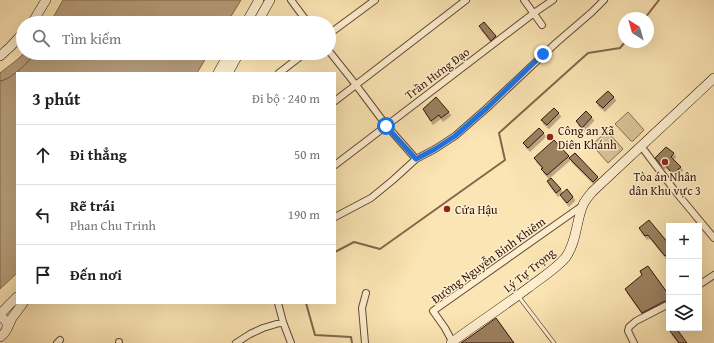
<!DOCTYPE html>
<html lang="vi">
<head>
<meta charset="utf-8">
<style>
  body { margin:0; font-family:"Gentium Book Plus",serif; background:#f6f6f6; color:#222 }
  .controls { position:absolute; right:12px; bottom:12px; display:grid; overflow:hidden; border-radius:0px; box-shadow:0 4px 16px #0002 }
  .controls button { width:36px; height:36px; display:grid; place-items:center; padding:0; border:0; border-bottom:1px solid #e0e0e0; background:#fff; color:#222; font:20px sans-serif }
  .compass { position:absolute; left:618px; top:12px; width:36px; height:36px; border-radius:50%; background:#fff; box-shadow:0 4px 16px #0002; rotate:323deg }
  .stop { position:absolute; width:12px; height:12px; margin:-9px; border:3px solid #1a73e8; border-radius:50%; background:#fff }
  .stop.end { background:#1a73e8; border-color:#fff; box-shadow:0 1px 4px #0008 }
  .list { margin:0; padding:0; list-style:none }
  h2 { display:flex; justify-content:space-between; align-items:center; height:52px; margin:0; padding:0 16px; font-size:17px }
  h2 small { font-size:13px; font-weight:400; color:#767676 }
  .list li { display:grid; grid-template-columns:26px 1fr auto; gap:12px; align-items:center; box-sizing:border-box; height:60px; padding:0 16px; border-top:1px solid #e0e0e0 }
  .list b { display:block; font-size:15px; white-space:nowrap }
  .list p { margin:0; font-size:13px; white-space:nowrap; color:#767676 }
  .list em { font-size:13px; font-style:normal; color:#767676 }
  .icon { flex:none; width:22px; height:22px; fill:none; stroke:currentColor; stroke-width:2; stroke-linecap:round; stroke-linejoin:round }
  .map { position:relative; flex:none; width:714px; height:343px; overflow:hidden }
  .search { position:absolute; background:#fff; box-shadow:0 4px 16px #0002; left:16px; top:16px; width:320px; height:44px; display:flex; align-items:center; gap:10px; box-sizing:border-box; padding:0 14px; border-radius:22px; color:#767676; font-size:15px }
  .panel { position:absolute; background:#fff; box-shadow:0 4px 16px #0002; left:16px; top:72px; width:320px; height:232px; border-radius:0px }
  .map>svg:first-child { display:block }
  .green { fill:#dac197; stroke:#866a50 }
  .water { fill:#b79e7a; stroke:#82674c }
  .lines { fill:none; stroke-linecap:round; stroke-linejoin:round }
  .shore { stroke:#745941; stroke-width:1 }
  .stream { stroke:#82674c; stroke-width:2 }
  .building { fill:#9b8161; stroke:#321408; filter:url(#shadow) }
  .lane-casing { stroke:#644833; stroke-width:4.5 }
  .street-casing { stroke:#644833; stroke-width:8 }
  .secondary-casing { stroke:#321408; stroke-width:10 }
  .lane { stroke:#fdeece; stroke-width:3 }
  .street { stroke:#fdeece; stroke-width:6 }
  .secondary { stroke:#fdeece; stroke-width:9 }
  .route { stroke:#1a73e8; stroke-width:5 }
  .poi-dot { fill:#8f2418; stroke:#fdeece; stroke-width:1.5 }
  .labels { text-anchor:middle; dominant-baseline:central; stroke-width:3; stroke-linejoin:round; paint-order:stroke }
  .street-label { font-size:12px; fill:#321408; stroke:#fdeece }
  .poi-label { font-size:12px; fill:#321408; stroke:#fdeece; text-anchor:start }
</style>
</head>
<body>
<div class="map">
<svg width="714" height="343" viewBox="0 0 714 343">
  <defs>
    <filter id="shadow"><feDropShadow dx="2" dy="3.5" stdDeviation="0" flood-color="#0004"/></filter>
  </defs>
  <rect width="100%" height="100%" fill="#fce5b4"/>
  <filter id="stains"><feTurbulence type="fractalNoise" baseFrequency=".005" numOctaves="4"/><feColorMatrix values="0 0 0 0 .2 0 0 0 0 .09 0 0 0 0 .02 0 0 0 .5 -.17"/></filter>
  <radialGradient id="worn" r=".72"><stop offset=".6" stop-color="#630" stop-opacity="0"/><stop offset="1" stop-color="#630" stop-opacity=".3"/></radialGradient>
  <path class="green" d="M628,112L644,130L633,141H631L615,124Z
    M607,131L623,149L608,163L592,145Z"/>
  <path class="water" d="M63,0H241L227,23H50Z
    M24,53H209L197,73H17V273L0,289V73L18,59Z"/>
  <g class="lines">
    <path class="shore" d="M0,81C8,81 25,66 30,59C32,57 32,56 32,53"/>
    <path class="stream" d="M645,18L659,0
      M335,252L354,242L380,249L505,160L499,133L588,53L620,48L625,42
      M306,303L315,335L351,337L352,343"/>
  </g>
  <path class="building" d="M484,22L496,36L491,41L479,26Z
    M608,91L614,97L603,108L596,102Z
    M436,97L449,112L441,118L439,115L431,121L423,109Z
    M554,108L559,113L547,125L541,120Z
    M586,111L592,117L582,128L576,121Z
    M539,128L544,133L528,148L523,143Z
    M554,140L569,156L547,175L541,169L543,168L534,158Z
    M666,147L674,153L671,157L681,167L673,174L664,164L662,166L655,158Z
    M575,153L598,177L593,182L569,158Z
    M551,178L561,189L556,193L547,181Z
    M567,189L573,197L567,203L560,195Z
    M649,220L669,244V253L665,256L648,235L645,236L639,228Z
    M648,266L666,291L669,288V300L663,302L642,313L625,289L642,275L640,271Z
    M496,318L514,343H461L474,334Z
    M674,328H676L687,343H679L670,331Z"/>
  <g class="lines">
    <g class="lane-casing">
      <path id="lane" d="M519,297L554,343"/>
    </g>
    <g class="street-casing">
      <path id="street" d="M291,0L308,23
        M524,0L542,25
        M329,34L375,0
        M329,51L356,85L386,125L416,159
        M279,73L305,53
        M335,101L466,0
        M641,146L675,191L714,238
        M335,165L534,13L553,0
        M335,217L371,198L393,180L416,159L435,149L455,136L487,108L556,43L592,12L604,0
        M699,285L714,275
        M278,303L283,322L291,343
        M119,342V343
        M57,343L60,340
        M236,343L250,334L263,328L283,322
        M365,343L362,308L366,293
        M453,343L445,328L433,311L582,206
        M634,343L628,331L629,327L636,321L669,304"/>
    </g>
    <g class="secondary-casing">
      <path id="secondary" d="M32,23L46,0
        M246,23L259,0
        M257,23L270,0
        M0,56L10,47L23,33
        M218,73L229,53
        M228,73L239,53
        M0,314L17,297
        M0,317C11,320 8,332 0,337
        M7,329L12,318L23,303
        M451,343C476,324 503,307 528,288C541,278 556,269 566,257C577,241 576,221 583,205C585,200 589,196 592,192L714,78"/>
    </g>
    <use href="#lane" class="lane"/>
    <use href="#street" class="street"/>
    <use href="#secondary" class="secondary"/>
  </g>
  <g class="lines">
    <path class="route" d="M386,126L416,159L435,149L455,136L487,108L543,54"/>
  </g>
  <g class="poi-dot">
    <circle cx="550" cy="137" r="4"/>
    <circle cx="665" cy="162" r="4"/>
    <circle cx="447" cy="209" r="4"/>
  </g>
  <g class="labels">
    <g class="street-label">
      <text transform="translate(437 73) rotate(-37)">Trần Hưng Đạo</text>
      <text transform="translate(488 260) rotate(-36)">Đường Nguyễn Bỉnh Khiêm</text>
      <text transform="translate(529 270) rotate(-39)">Lý Tự Trọng</text>
    </g>
    <g class="poi-label">
      <text x="558" y="130">Công an Xã<tspan x="558" dy="14">Diên Khánh</tspan></text>
      <text x="665" y="176" text-anchor="middle">Tòa án Nhân<tspan x="665" dy="14">dân Khu vực 3</tspan></text>
      <text x="455" y="209">Cửa Hậu</text>
    </g>
  </g>
  <rect width="100%" height="100%" filter="url(#stains)"/>
  <rect width="100%" height="100%" fill="url(#worn)"/>
</svg>
<div class="controls">
<button>+</button>
<button>−</button>
<button><svg class="icon" aria-label="layers" viewBox="0 0 24 24"><path d="M12 4l9 5-9 5-9-5zM3 14l9 5 9-5"/></svg></button>
</div>
<svg class="compass" viewBox="-18 -18 36 36"><path d="M0-13l5 13h-10z" fill="#e53935"/><path d="M0 13l5-13h-10z" fill="#767676"/></svg>
<div class="stop" style="left:386px;top:126px"></div>
<div class="stop end" style="left:543px;top:54px"></div>
<div class="search"><svg class="icon" aria-label="search" viewBox="0 0 24 24"><circle cx="10" cy="10" r="6"/><path d="M15 15l6 6"/></svg>Tìm kiếm</div>
<section class="panel">
<h2>3 phút<small>Đi bộ · 240 m</small></h2>
<ul class="list">
<li><svg class="icon" aria-label="ahead" viewBox="0 0 24 24"><path d="M12 20V5M6 11l6-6 6 6"/></svg><div><b>Đi thẳng</b></div><em>50 m</em></li>
<li><svg class="icon" aria-label="left" viewBox="0 0 24 24"><path d="M17 20v-9H6M10 6l-5 5 5 5"/></svg><div><b>Rẽ trái</b><p>Phan Chu Trinh</p></div><em>190 m</em></li>
<li><svg class="icon" aria-label="arrive" viewBox="0 0 24 24"><path d="M6 21V4h12l-3 4 3 4H6"/></svg><div><b>Đến nơi</b></div></li>
</ul>
</section>
</div>
</body>
</html>
